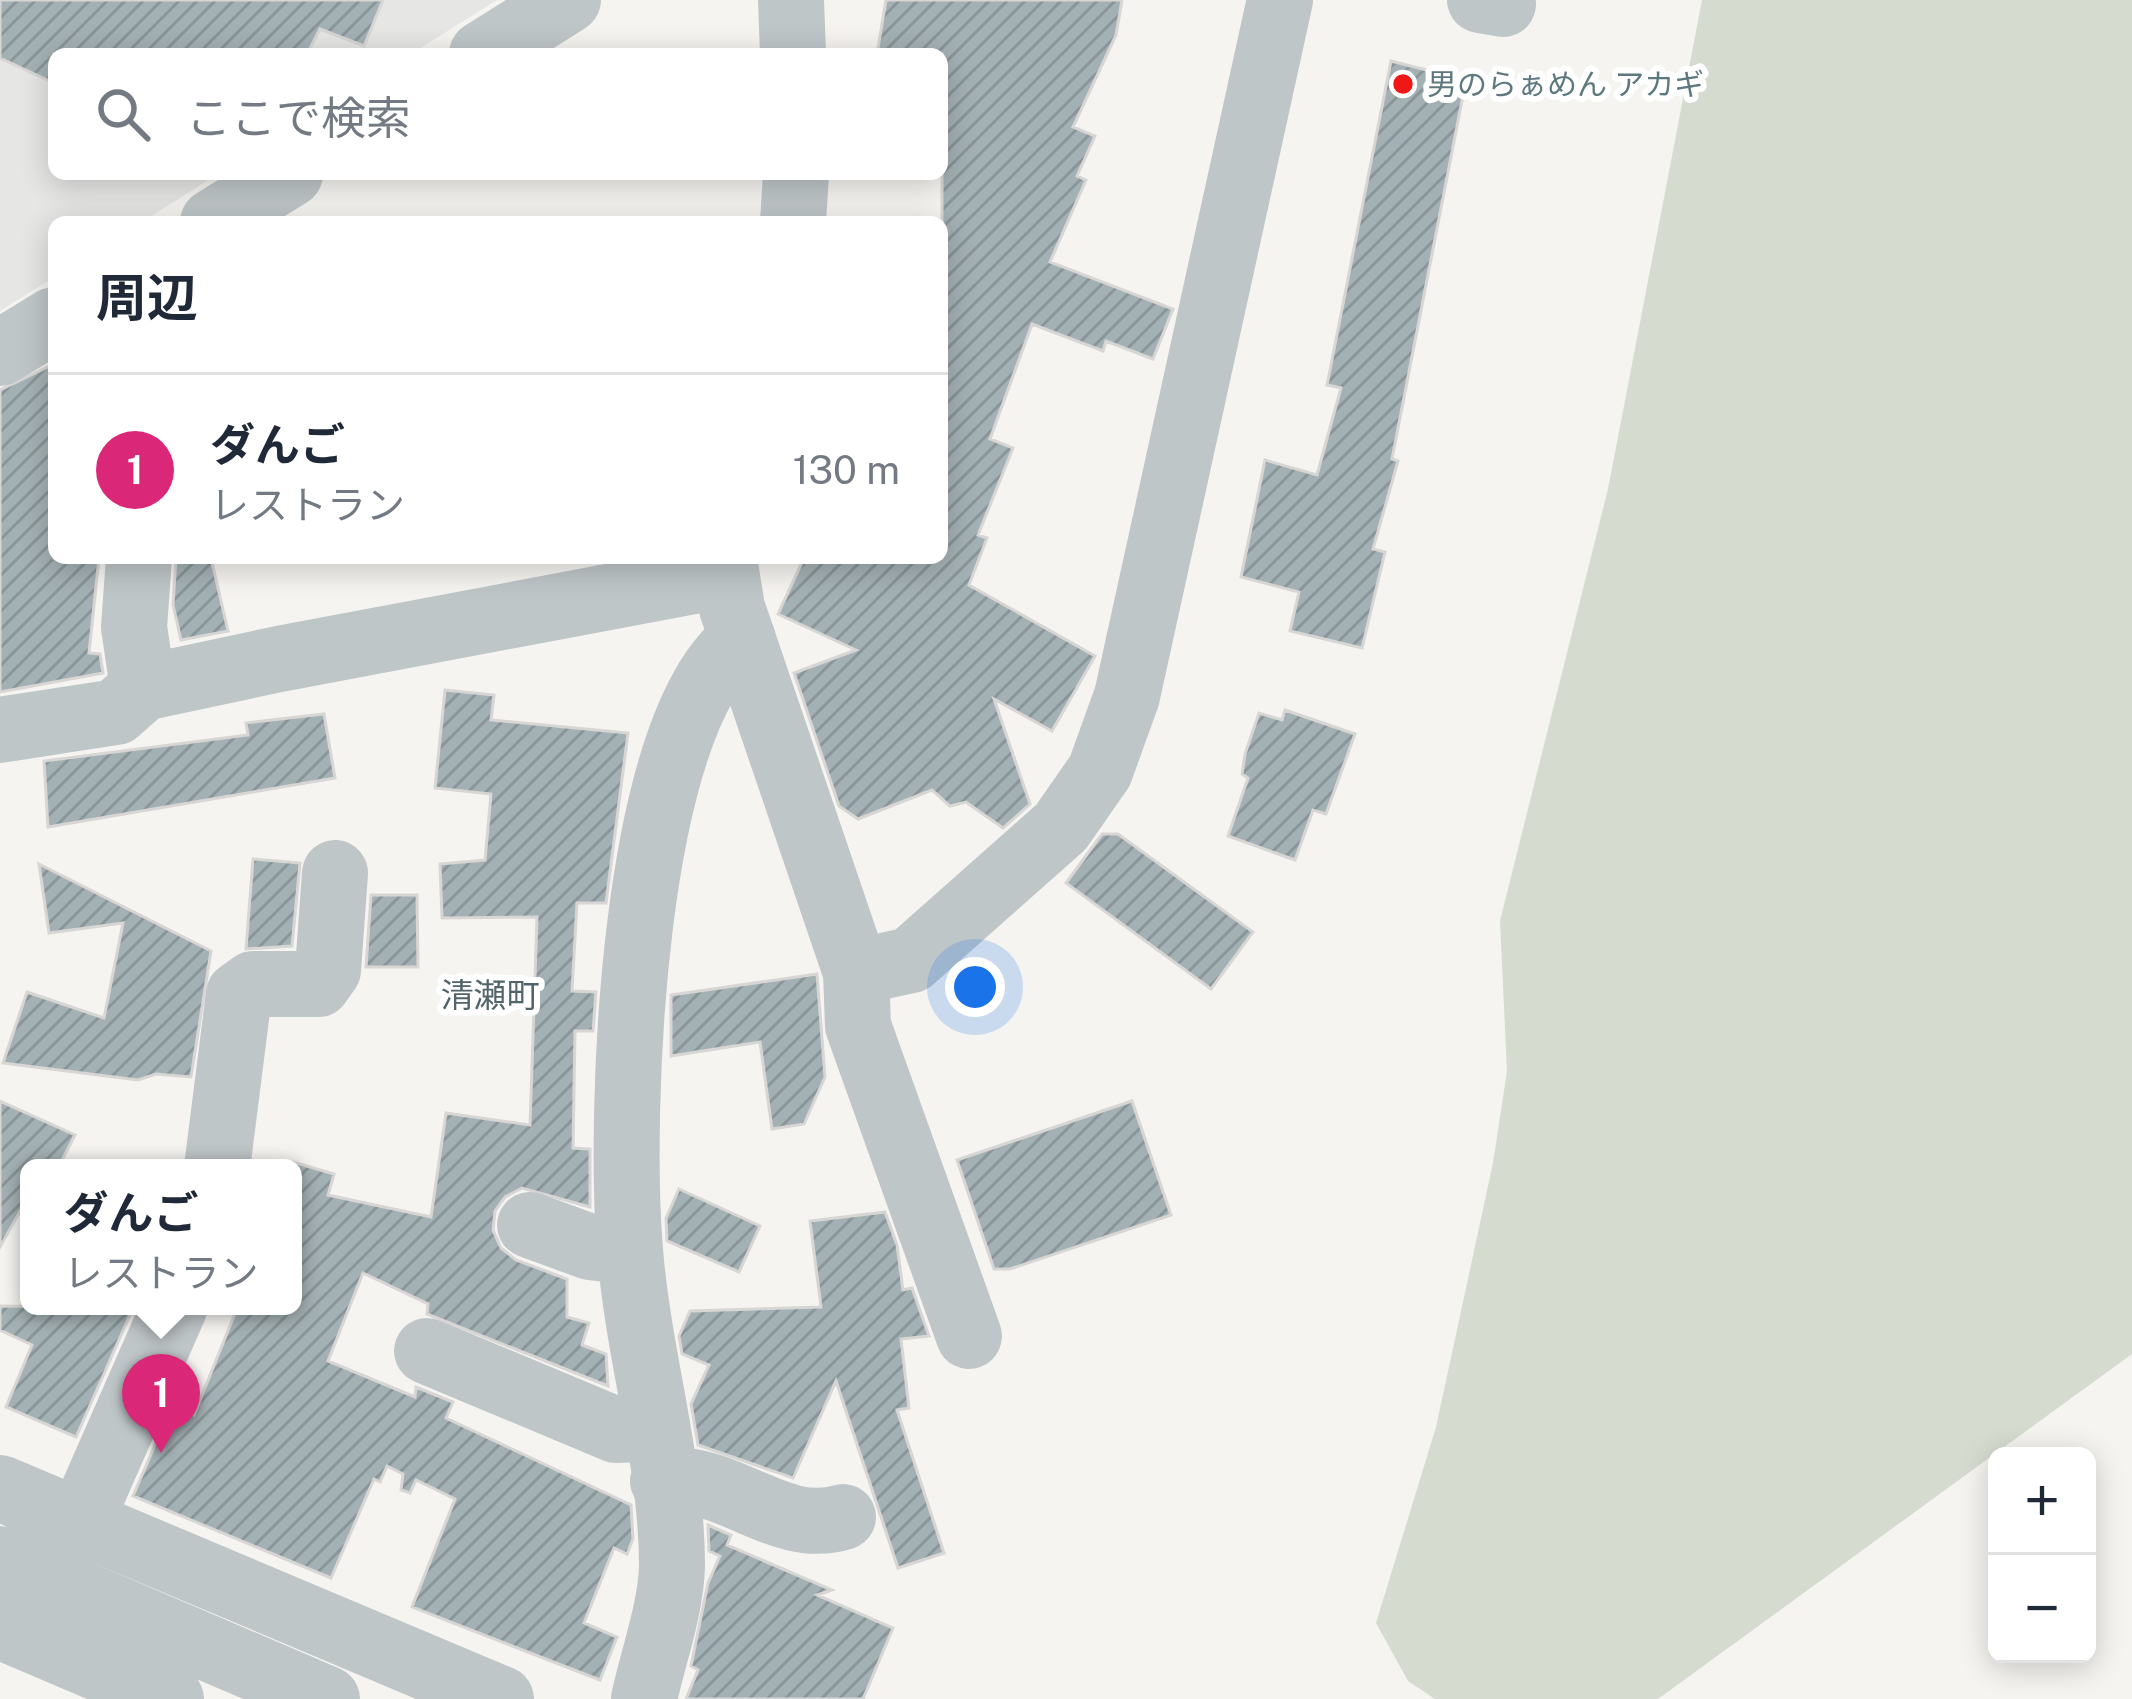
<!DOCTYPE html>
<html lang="ja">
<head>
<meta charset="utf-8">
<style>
  body { margin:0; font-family:"Public Sans","Noto Sans JP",sans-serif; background:#f6f6f7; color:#1f2937 }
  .controls { position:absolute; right:36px; bottom:36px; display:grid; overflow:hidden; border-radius:18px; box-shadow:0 6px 30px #0003 }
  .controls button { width:108px; height:108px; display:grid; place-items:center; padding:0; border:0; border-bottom:3px solid #e0e1e3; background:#fff; color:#1f2937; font:60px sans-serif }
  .you { position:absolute; left:975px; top:987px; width:42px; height:42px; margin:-30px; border:9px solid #fff; border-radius:50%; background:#1a73e8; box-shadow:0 0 0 18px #1a73e833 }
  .badge { display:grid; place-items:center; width:78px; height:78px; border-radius:50%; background:#db2777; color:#fff; font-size:39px; font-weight:700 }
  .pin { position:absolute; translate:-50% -99px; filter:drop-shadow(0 3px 6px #0008) }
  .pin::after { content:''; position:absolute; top:63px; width:42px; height:36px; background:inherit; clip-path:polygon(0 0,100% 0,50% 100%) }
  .popup { position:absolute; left:20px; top:1159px; width:282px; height:156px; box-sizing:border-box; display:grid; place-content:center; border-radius:18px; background:#fff; filter:drop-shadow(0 3px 9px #0005); font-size:39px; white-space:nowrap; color:#747a83 }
  .popup b { font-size:45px; color:#1f2937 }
  .popup::after { content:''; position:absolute; left:50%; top:100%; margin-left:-24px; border:24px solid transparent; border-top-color:#fff }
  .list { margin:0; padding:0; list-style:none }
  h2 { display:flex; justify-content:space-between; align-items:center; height:156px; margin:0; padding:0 48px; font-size:51px }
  h2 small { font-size:39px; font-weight:400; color:#747a83 }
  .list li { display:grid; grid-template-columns:78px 1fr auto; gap:36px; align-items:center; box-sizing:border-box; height:192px; padding:0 48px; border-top:3px solid #e0e1e3 }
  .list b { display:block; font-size:45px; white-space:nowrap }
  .list p { margin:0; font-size:39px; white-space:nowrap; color:#747a83 }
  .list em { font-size:39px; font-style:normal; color:#747a83 }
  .icon { flex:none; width:66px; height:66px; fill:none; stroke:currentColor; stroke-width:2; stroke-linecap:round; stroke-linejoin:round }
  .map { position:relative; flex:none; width:2132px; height:1699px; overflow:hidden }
  .search { position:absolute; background:#fff; box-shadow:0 6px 30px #0003; left:48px; top:48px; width:900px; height:132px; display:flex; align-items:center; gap:30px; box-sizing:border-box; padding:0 42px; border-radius:18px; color:#747a83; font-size:45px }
  .panel { position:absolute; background:#fff; box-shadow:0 6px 30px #0003; left:48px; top:216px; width:900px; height:348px; border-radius:18px }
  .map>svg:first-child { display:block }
  .built { fill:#e6e6e5 }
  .garden { fill:#d6dbd0 }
  .building { fill:url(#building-hatch); stroke:#d7d6d4; stroke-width:3 }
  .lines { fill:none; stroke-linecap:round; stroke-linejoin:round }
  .minor { stroke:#bfc6c8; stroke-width:66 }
  .poi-dot { fill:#f01718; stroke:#fff; stroke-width:4.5 }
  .labels { text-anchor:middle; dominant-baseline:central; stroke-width:12; stroke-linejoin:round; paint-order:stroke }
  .poi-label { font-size:30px; fill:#5e787f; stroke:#fff; text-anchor:start }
  .neighbourhood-label { font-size:33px; fill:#506469; stroke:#fff }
</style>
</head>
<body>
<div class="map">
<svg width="2132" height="1699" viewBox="0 0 2132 1699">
  <defs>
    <pattern id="building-hatch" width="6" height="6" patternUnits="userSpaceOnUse" patternTransform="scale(3)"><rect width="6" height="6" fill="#a4b1b4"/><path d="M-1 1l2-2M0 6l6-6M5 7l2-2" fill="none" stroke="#899598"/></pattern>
  </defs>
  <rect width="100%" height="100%" fill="#f5f4f1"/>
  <path class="built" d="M0,0H497L411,54H54V174H218L142,222H54V277L0,311Z"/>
  <path class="garden" d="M1702,0H2132V1354L1658,1699H1435L1408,1681L1376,1623L1436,1427L1493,1163L1507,1071L1500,921L1608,489Z"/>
  <path class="building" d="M0,0H383L364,46L320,29L307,54H54V83L0,58Z
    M886,0H1122L1116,35L1073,127L1095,136L1077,176L1086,180L1050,262L1173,309L1153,359L1106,341L1103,351L1032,324L990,439L1013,448L978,535L987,538L969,585L1095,656L1052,731L994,699L1030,804L1003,828L966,802L950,806L932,790L858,819L839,806L794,673L856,650L778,614L804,558H942V54H877Z
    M1391,61L1466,80L1392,459L1398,461L1373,549L1385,552L1362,648L1290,631L1299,592L1241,577L1265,460L1317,475L1341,388L1327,385Z
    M54,364V558H99L89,653L100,654L103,673L0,692V390Z
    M176,558H211L228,631L181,640L173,605Z
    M445,690L494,695L491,720L628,733L606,903H577L572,991L596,992L593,1031H575L573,1148L590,1149V1207L522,1188L505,1197L495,1211L493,1230L501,1248L516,1260L567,1279V1317L589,1323L582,1345L606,1354L608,1386L427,1314L428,1304L363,1273L328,1361L415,1397L416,1387L453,1402L446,1418L631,1505L633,1539L627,1554L614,1548L584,1623L617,1637L600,1680L412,1607L455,1499L416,1480L410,1493L401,1490L403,1474L387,1466L380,1482L374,1479L331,1578L133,1496L172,1406L194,1415L238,1306H293V1162L334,1174L328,1195L431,1217L446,1113L530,1125L537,917L442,918L440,864L485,860L491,794L435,788Z
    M1285,710L1355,734L1326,814L1313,810L1295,860L1228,836L1248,778L1242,774L1245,754L1259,713L1282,720Z
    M324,714L335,778L48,827L44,761L248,735L246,723Z
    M1102,834H1118L1253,932L1211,989L1066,883Z
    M253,859L300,863L292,946L246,949Z
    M39,864L211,951L191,1077L156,1074L138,1080L3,1063L27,992L104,1018L123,923L49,933Z
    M371,895H417L418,967H366Z
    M817,974L825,1077L804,1124L772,1129L760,1042L671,1056V995Z
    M0,1101L75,1135L58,1168H29V1195L0,1247Z
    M1132,1101L1171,1215L1010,1269H994L957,1160Z
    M679,1189L760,1226L739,1272L667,1241L666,1218Z
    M885,1212L897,1245L903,1290L912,1288L929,1336L901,1339L909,1408L897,1410L944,1553L898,1568L836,1381L793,1478L698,1445L691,1404L709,1365L682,1354L679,1336L690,1311L821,1307L810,1221Z
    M0,1306L133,1308L76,1437L6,1407L32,1345L0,1330Z
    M708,1525L731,1535L727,1545L832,1590L817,1595L893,1628L863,1699H686L698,1670L691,1666L708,1583L720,1556L709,1551Z"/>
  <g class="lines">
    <path class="minor" d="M791,0L793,54
      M1480,0L1503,4
      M482,54L568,0
      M213,222L290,174
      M793,222L796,174
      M0,353L54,320
      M139,558L134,627L143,688
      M724,558L732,608L856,972L858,1026L969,1336
      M0,730L116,712L143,688L279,659L725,575
      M856,972L911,960L1061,827L1100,771L1127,696L1280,0
      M217,1168L239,994L253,984H318L328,970L335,873
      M530,1225L590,1247L630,1252
      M427,1351L616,1430L656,1428
      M663,1481C728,1473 779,1537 843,1517
      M0,1488L501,1699
      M81,1520L175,1306
      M0,1559L327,1699
      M0,1626L171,1699
      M644,1699C653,1657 671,1609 672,1566C672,1460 638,1355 630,1250C619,1118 630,721 743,639"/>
  </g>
  <circle class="poi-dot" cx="1403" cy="84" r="12"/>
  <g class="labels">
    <g class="poi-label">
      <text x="1427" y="84">男のらぁめん アカギ</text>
    </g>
    <g class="neighbourhood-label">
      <text x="490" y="995">清瀬町</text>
    </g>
  </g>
</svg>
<div class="controls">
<button>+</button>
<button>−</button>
</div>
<div class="you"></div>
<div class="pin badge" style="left:161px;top:1453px">1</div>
<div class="popup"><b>ダんご</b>レストラン</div>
<div class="search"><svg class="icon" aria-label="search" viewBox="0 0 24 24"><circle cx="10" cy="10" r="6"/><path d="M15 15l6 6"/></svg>ここで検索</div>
<section class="panel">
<h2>周辺<small></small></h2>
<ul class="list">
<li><span class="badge">1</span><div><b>ダんご</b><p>レストラン</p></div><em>130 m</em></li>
</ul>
</section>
</div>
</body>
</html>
